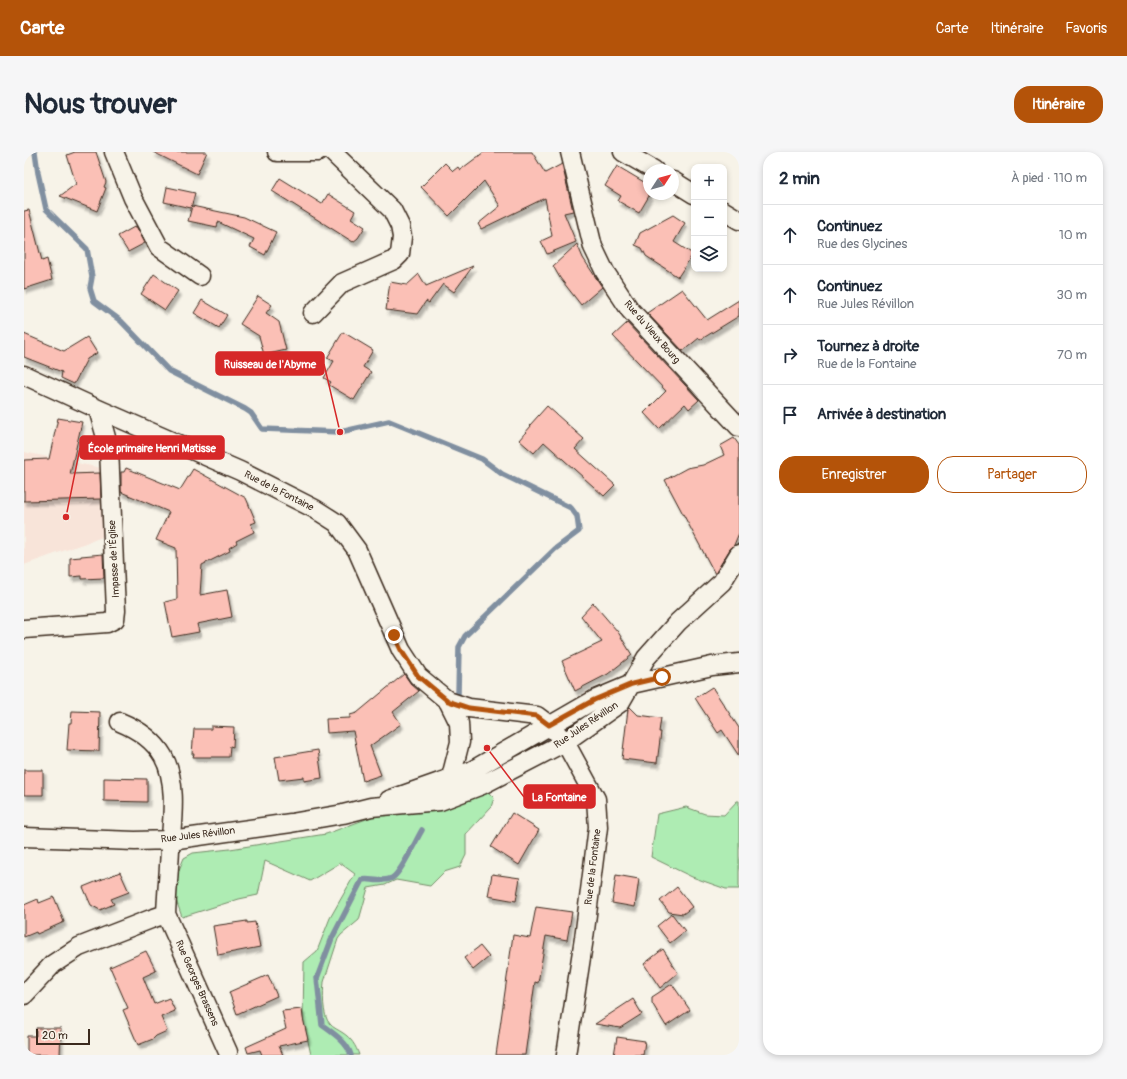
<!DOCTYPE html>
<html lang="fr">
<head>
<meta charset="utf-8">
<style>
  body { margin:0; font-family:Pangolin,sans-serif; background:#f6f6f7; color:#1f2937 }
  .controls { position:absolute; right:12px; top:12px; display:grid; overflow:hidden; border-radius:8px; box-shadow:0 2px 6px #0003 }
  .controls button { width:36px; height:36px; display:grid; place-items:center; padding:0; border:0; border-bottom:1px solid #e0e1e3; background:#fff; color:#1f2937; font:20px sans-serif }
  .compass { position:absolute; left:619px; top:12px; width:36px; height:36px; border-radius:50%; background:#fff; box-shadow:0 2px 6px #0003; rotate:54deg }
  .scale { position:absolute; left:12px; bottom:10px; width:54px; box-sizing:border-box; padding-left:4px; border:2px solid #3b2a1e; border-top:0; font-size:11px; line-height:14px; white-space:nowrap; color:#3b2a1e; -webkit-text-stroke:3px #f7f3e8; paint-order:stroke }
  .stop { position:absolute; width:12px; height:12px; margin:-9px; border:3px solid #b45309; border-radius:50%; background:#fff }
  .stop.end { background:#b45309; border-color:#fff; box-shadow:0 1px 4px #0008 }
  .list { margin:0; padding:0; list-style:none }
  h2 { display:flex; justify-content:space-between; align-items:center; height:52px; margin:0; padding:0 16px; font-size:17px }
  h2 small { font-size:13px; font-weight:400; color:#747a83 }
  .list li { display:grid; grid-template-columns:26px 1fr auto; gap:12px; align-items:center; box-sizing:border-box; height:60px; padding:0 16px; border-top:1px solid #e0e1e3 }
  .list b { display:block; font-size:15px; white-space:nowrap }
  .list p { margin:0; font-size:13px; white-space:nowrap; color:#747a83 }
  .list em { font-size:13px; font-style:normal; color:#747a83 }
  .actions { display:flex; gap:8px; padding:12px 16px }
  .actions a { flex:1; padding:9px 0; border:1px solid #b45309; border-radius:16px; text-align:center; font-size:14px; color:#b45309 }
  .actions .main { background:#b45309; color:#fff }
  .icon { flex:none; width:22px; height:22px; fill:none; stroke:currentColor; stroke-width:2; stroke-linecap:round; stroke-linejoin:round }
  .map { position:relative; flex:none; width:715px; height:903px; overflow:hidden; border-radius:16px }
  header { display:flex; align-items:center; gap:24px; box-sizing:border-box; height:56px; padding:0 20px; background:#b45309; color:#fff }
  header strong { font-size:19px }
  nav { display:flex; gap:22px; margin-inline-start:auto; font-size:14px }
  .intro { display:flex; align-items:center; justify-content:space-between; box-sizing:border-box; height:96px; padding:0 24px }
  h1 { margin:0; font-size:28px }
  .button { padding:10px 18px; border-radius:16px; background:#b45309; color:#fff; font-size:14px; font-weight:700 }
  main { display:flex; gap:24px; padding:0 24px }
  aside { flex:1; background:#fff; border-radius:16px; box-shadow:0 2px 6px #0003 }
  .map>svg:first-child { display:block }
  .built { fill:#f8e4d9 }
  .green { fill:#aeecb3; stroke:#748b68 }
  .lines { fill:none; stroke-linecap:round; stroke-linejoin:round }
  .stream { stroke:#808fa0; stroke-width:5.5 }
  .building { fill:#fbc0b6; stroke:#3b2a1e; filter:url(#shadow) }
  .minor-casing { stroke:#3b2a1e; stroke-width:21 }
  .minor { stroke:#f7f3e8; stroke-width:18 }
  .route { stroke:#b45309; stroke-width:5 }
  .labels { text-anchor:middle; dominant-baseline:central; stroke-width:4; stroke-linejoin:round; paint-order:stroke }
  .street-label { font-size:10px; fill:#3b2a1e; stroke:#f7f3e8 }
  .leader { fill:none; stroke:#d62828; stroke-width:1.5 }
  .callout-dot { fill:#d62828; stroke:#f7f3e8; stroke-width:1.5 }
  .callout { fill:#d62828; stroke:#d62828; stroke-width:1.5 }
  .callout-label { font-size:11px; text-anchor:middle; font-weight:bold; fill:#fff }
</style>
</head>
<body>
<header>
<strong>Carte</strong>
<nav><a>Carte</a><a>Itinéraire</a><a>Favoris</a></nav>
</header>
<div class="intro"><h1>Nous trouver</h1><a class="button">Itinéraire</a></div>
<main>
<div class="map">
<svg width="715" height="903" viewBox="0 0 715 903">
  <defs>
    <filter id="shadow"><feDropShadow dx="2.5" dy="4.5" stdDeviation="1" flood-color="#0004"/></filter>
  </defs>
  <rect width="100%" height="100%" fill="#f7f3e8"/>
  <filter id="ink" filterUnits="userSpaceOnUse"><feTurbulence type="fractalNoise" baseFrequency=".025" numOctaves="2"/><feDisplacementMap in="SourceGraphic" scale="8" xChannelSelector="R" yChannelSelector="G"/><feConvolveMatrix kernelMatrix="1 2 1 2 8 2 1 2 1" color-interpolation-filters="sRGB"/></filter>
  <g filter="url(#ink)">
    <path class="built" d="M0,300L82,317L84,383L0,413Z"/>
    <path class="green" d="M463,639L470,646L467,655L442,682V703L436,715L420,720L406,734L372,728L361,733L344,736L335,768L317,783L314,787L300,830C299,840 298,864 306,872C309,876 315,878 319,881C327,886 332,894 335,903H287L279,866L280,810L293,799L306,766L331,722L316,711L286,729L241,709L234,743L215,747L158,765L151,745L152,725L160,706L169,701L206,697L302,682L353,663Z
      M713,649H715V737H702L668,725L627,705L633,662L662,655L681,662L700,663Z"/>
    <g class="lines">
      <path class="stream" d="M11,0L14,21L22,57L63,97L68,125L66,136L70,149L97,169L145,219L221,257L227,261L238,277L316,280L365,269L458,307L478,322L547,356L553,364L555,379L531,397L441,484L435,495L434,542
        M327,903C323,890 309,881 298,873L293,826L308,786L338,728C345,726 352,730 359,728C362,728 366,727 368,726C377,721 392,688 398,678"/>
    </g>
    <path class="building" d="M51,0H72L82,30L80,35L82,36L73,59L36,44L52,32L43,3Z
      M129,0H183L173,22Z
      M460,0H508L521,21L538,12L549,59L540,61L552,90L523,102L517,89L528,84L521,46L457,77L454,72L476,54L460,29L425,64L397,35L421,11L429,19L434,15L436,18Z
      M593,14L625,33V44L615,61L594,49L597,44L581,34Z
      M256,26L298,52L304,42L331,59L327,66L341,75L334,86L329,90L248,39Z
      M143,35L171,41L167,56L140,50Z
      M168,54L220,65L252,80L241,103L226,95L230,87L194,70L193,75L164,69Z
      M5,58L18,109L23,107L28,128L0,137V59Z
      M649,63L661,71L650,90L669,102L654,125L622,104L618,96L611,93L616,81Z
      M112,74L121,91L104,100L94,84Z
      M553,92L559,106L578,135L557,153L536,126L529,114Z
      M449,114L430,140L419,132L405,151L402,149L393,162L362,158L366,130L383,133L395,122L402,134Z
      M130,122L154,139L141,158L117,142Z
      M658,137L683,168L715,148V164L676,188L675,186L659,199L623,161Z
      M234,144L248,153L242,161L255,170L262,198L240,203L235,184L216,172Z
      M178,148L203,163L195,176L170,161Z
      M603,171L675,248L665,257L661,252L635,277L620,261L642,239L589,184Z
      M319,180L349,198L339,215L347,220L330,248L305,233L307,230L300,226L310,209L303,206Z
      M0,182L40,199L63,185L73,201L63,207L50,232L37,226L38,220L0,205Z
      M523,254L560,287L551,297L591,333L580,344L520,290L510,301L495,288L507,274L506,273Z
      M34,266L58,270L46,322L76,321L77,347L0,349V308L25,307Z
      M710,286L715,293V381L710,393L706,397L691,422L641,328L663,316L679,313L700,303L696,294Z
      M102,316L156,338L169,317L222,346L232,370L227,372L230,380L212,389L213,391L205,396L206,399L178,413L176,443L203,438L208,465L173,472L175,480L148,485L141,450L153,447L152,396L132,388L145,360L97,340V320H100Z
      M79,402L80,426L58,427V424L46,425V406L57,405V404Z
      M569,451L594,480L608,503L584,522L551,539L538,509L578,490L557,464Z
      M380,522L387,532L395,539L369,560L377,572L346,594L357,623L339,629L329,579L303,581L302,567L326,566V563L333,561Z
      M688,535L715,576V604L698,578L694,581L671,546Z
      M606,555L614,563L637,566L635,580H637L633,611L598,607L604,557Z
      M48,559L76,560L75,599L43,598L45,571H47Z
      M187,574L210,575L209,595L206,594L205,605H169L170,602H168L170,577H187Z
      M294,598L298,626L280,629V625L255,628L251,605Z
      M0,618H19V643H0Z
      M80,626L123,627V650L80,649Z
      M488,661L515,678L495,713L467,695Z
      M96,720L105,740L87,747L90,752L76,758L67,753L59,735Z
      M468,722L496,726L492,749L464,744Z
      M592,723L615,727L611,755L588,751Z
      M653,735L668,755L659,762L645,760L636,749Z
      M30,745L40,770L13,782L12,780L0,785V753L14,747L15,751Z
      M512,755L548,760L543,788L522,784L514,831L511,830L501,903H472L489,783L506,786Z
      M648,762L661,779L646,791L633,774Z
      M223,769V771L231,770L236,795L194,803L189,774Z
      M456,794L465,805L449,818L440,806Z
      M639,797L654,821L636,836L620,812Z
      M122,799L132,819L119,825L130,852L145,846L151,859L137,865L143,879L132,884L129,887L114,893L99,858L104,856L86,815Z
      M244,823L253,844L213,862L205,840Z
      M648,832L666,858L642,874L628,851V845Z
      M609,847L618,862L596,876L571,872Z
      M278,857L279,866L284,888L255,894L259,903H238L236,898L224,901L222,895L262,877L258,859Z
      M12,876H37L36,903H3V884H12Z
      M593,885L621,889L619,903H590Z"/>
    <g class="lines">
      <g class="minor-casing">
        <path id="minor" d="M90,0L109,46L135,95L176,124
          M253,0H294
          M546,0L569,95L581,120L606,158L715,275
          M599,0L630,18
          M649,29L670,42
          M700,59L715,68
          M289,161L318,131L370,108L376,102L378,85L376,74L368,58L308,0
          M0,223L74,257L216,319L291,357L313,371L333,398L377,498L394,524L424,549L445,556L513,564L525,573L541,590L572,647L574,675L560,786L542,903
          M0,477L83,471L91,467L92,459L85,296L74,257
          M424,549L435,571L436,590L427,625
          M365,648L447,619L570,548L608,532L688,514L715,511
          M0,685L111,689L147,688L267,671L319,662L347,655L416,649L458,633L541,590L596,551L622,506L654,470L698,430L715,402
          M142,762L204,900
          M0,843L29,812L55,795L127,767L142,762C143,740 145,719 146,697C148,669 154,630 139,604C129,587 113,577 96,570"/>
      </g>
      <use href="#minor" class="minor"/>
    </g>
  </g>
  <g class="lines" filter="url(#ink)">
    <path class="route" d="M370,483L377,498L394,524L424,549L445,556L513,564L525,573L570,548L608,532L638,525"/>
  </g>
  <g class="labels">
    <g class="street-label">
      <text transform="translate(628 180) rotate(49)">Rue du Vieux Bourg</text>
      <text transform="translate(255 339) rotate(27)">Rue de la Fontaine</text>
      <text transform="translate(90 407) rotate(-93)">Impasse de l'Église</text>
      <text transform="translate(562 573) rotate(-34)">Rue Jules Révillon</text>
      <text transform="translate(174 683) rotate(-7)">Rue Jules Révillon</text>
      <text transform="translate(569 715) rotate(-83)">Rue de la Fontaine</text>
      <text transform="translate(173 831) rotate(66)">Rue Georges Brassens</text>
    </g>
  </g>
  <path class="leader" d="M316 280L300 212M42 365L56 296M463 596L500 645"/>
  <g class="callout-dot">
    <circle cx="316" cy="280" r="4"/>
    <circle cx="42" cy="365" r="4"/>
    <circle cx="463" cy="596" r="4"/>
  </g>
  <g class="callout">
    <rect x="192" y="200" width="108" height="23" rx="4"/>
    <rect x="56" y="284" width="144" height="23" rx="4"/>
    <rect x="500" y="633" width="71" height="23" rx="4"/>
  </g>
  <g class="callout-label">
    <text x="246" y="216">Ruisseau de l'Abyme</text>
    <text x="128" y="300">École primaire Henri Matisse</text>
    <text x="535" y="649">La Fontaine</text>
  </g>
</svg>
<div class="controls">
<button>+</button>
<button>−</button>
<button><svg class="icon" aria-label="layers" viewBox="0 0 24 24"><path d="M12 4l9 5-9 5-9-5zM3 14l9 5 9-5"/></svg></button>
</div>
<svg class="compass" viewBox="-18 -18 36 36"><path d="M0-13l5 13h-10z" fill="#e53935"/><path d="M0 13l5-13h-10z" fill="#747a83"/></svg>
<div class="scale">20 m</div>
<div class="stop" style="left:638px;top:525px"></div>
<div class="stop end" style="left:370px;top:483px"></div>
</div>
<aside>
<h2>2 min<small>À pied · 110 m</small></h2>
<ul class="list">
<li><svg class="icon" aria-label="ahead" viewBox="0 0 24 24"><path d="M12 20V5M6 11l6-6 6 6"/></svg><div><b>Continuez</b><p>Rue des Glycines</p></div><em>10 m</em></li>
<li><svg class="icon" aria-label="ahead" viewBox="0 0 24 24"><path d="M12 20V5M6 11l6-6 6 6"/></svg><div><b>Continuez</b><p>Rue Jules Révillon</p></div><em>30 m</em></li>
<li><svg class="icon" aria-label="right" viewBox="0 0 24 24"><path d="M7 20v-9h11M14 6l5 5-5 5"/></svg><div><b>Tournez à droite</b><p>Rue de la Fontaine</p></div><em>70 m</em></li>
<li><svg class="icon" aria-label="arrive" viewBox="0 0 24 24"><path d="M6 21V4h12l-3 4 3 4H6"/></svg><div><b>Arrivée à destination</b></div></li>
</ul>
<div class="actions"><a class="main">Enregistrer</a><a>Partager</a></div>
</aside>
</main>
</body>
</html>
